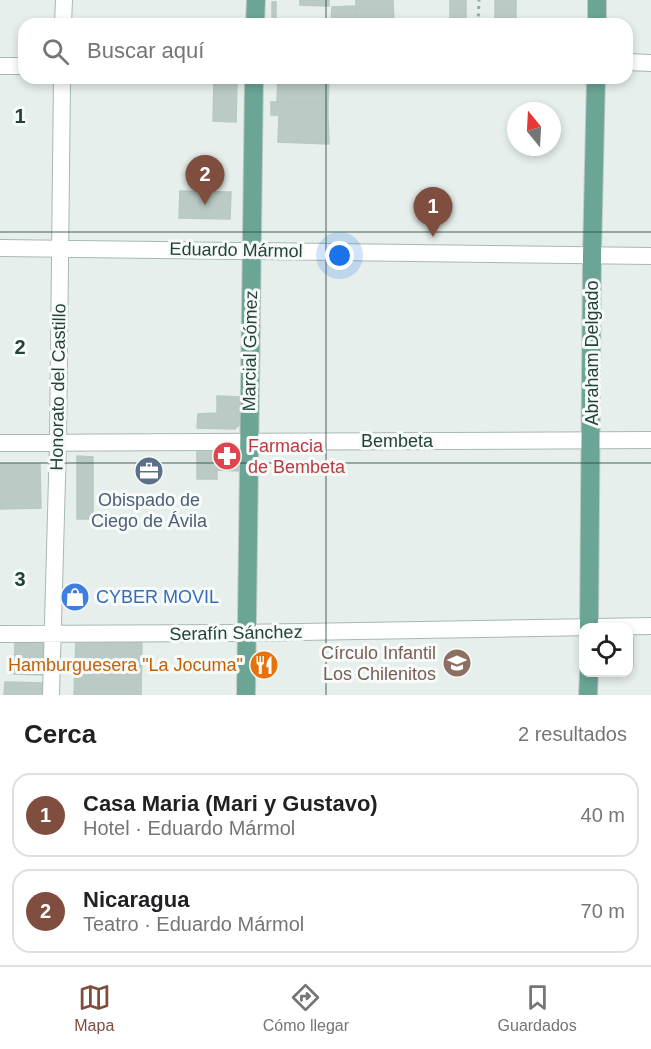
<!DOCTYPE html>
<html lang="es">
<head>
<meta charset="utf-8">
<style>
  body { margin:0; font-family:Arial,sans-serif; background:#f6f6f6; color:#202124 }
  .controls { position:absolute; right:18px; bottom:18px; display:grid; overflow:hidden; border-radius:12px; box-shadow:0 3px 9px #0003 }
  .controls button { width:54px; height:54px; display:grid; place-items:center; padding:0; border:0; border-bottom:2px solid #e0e0e0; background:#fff; color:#202124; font:30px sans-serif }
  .compass { position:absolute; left:507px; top:102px; width:54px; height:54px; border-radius:50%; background:#fff; box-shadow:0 3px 9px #0003; rotate:342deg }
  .you { position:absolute; left:340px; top:256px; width:21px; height:21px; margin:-15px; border:4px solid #fff; border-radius:50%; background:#1a73e8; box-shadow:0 0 0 9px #1a73e833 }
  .badge { display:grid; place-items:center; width:39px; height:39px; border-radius:50%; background:#7f4e3f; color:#fff; font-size:20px; font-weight:700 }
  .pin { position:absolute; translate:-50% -50px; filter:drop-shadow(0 2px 3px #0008) }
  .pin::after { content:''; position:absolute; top:32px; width:21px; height:18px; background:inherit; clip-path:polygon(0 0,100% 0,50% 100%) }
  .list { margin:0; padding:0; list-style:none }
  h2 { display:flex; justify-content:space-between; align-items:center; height:78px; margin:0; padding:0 24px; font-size:26px }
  h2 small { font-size:20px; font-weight:400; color:#757577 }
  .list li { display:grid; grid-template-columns:39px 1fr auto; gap:18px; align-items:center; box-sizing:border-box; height:84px; margin:0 12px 12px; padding:0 12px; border:2px solid #e0e0e0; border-radius:18px }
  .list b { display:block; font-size:22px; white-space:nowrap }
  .list p { margin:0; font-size:20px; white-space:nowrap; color:#757577 }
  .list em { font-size:20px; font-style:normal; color:#757577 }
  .icon { flex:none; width:33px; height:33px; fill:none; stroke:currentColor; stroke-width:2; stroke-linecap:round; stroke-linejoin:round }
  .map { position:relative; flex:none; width:651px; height:695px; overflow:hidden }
  .search { position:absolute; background:#fff; box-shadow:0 3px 9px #0003; left:18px; right:18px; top:18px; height:66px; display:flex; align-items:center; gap:15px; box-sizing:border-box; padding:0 21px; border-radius:18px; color:#757577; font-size:22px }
  .sheet { height:270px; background:#fff }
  nav { display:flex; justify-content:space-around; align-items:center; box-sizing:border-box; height:84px; border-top:2px solid #e0e0e0; background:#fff; font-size:16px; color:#757577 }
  nav a { display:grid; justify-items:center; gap:3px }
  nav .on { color:#7f4e3f }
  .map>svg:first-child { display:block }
  .building { fill:#bbcac4; stroke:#b8c9c2; stroke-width:1.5 }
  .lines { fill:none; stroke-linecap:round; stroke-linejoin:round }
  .minor-casing { stroke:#a8b8b2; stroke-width:18 }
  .major-casing { stroke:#c2cac8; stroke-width:20 }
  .path { stroke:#86b3a5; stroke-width:3; stroke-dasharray:3 4.5; stroke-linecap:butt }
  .minor { stroke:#fff; stroke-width:16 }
  .major { stroke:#6aa596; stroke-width:18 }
  .grid { fill:none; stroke:#24423a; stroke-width:1.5; stroke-opacity:0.55 }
  .labels { text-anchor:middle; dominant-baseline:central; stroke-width:6; stroke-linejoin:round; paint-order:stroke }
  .street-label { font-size:18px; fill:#24423a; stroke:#f7fbf9 }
  .health-label { font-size:18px; fill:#be3a42; stroke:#f7fbf9; text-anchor:start }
  .service-label { font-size:18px; fill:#4e5e75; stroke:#f7fbf9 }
  .shop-label { font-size:18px; fill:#366cbe; stroke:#f7fbf9; text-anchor:start }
  .education-label { font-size:18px; fill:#785e54; stroke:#f7fbf9; text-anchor:end }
  .food-label { font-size:18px; fill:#c56008; stroke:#f7fbf9; text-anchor:end }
  .grid-label { font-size:20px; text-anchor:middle; font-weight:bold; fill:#24423a; stroke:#f7fbf9; stroke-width:6; stroke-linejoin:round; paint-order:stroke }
</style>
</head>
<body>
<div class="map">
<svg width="651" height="695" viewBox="0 0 651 695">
  <rect width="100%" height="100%" fill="#e6efeb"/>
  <path class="building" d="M300,0H329V6L300,5Z
    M356,0H393L394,24H356Z
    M450,0H466V24H450Z
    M495,0H516V24H495Z
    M272,2H276V18L272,17Z
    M356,6V24H331L332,7Z
    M278,78L329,79L328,103L277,102Z
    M214,81H237L236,122L213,121Z
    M271,102L328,103V116L271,115Z
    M279,115L328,116L329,144L278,142Z
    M180,191L231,192L230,219L179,218Z
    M217,396L240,397V424L235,429L197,428L198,414L217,413Z
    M197,452H240V471L217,470V479H197Z
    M77,456L93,457V519H77Z
    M0,464H40L41,508L0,509Z
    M628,638H633V667L628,668Z
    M76,640L142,642L141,695H74Z
    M15,643H43V675L14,674Z
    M5,682L43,683V695H4Z"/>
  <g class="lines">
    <g class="minor-casing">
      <path id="minor" d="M63,24L64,0
        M627,62L651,63
        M0,66H24
        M0,248L651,256
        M0,443L651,440
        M0,634L246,633L651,626
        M51,695L58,442L62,78"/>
    </g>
    <g class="major-casing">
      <path id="major" d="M255,24L256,0
        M597,24V0
        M589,628L592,255L596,78
        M246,695L254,78
        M588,695L589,672"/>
    </g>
    <path class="path" d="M478,24L479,0"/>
    <use href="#minor" class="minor"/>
    <use href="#major" class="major"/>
  </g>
  <path class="grid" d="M326,0V24M326,78V695M0,232H651M0,463H651"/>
  <defs>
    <g id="pharmacy-disc" transform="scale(1.5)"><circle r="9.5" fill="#e0444e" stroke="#f7fbf9"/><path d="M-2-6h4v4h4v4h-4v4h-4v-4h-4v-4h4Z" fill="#fff"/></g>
    <g id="office-disc" transform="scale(1.5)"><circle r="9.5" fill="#5c6f8a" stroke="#f7fbf9"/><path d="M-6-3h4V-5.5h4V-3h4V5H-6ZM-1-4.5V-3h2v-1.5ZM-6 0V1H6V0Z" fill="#fff"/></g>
    <g id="shop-disc" transform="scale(1.5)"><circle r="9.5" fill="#3f7fe0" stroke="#f7fbf9"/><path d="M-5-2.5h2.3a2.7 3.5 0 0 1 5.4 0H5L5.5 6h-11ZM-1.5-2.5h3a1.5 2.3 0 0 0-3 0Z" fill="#fff"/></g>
    <g id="school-disc" transform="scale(1.5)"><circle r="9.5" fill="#8d6e63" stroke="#f7fbf9"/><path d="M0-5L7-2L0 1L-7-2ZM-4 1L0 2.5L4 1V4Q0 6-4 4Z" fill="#fff"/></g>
    <g id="restaurant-disc" transform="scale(1.5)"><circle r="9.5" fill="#e8710a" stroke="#f7fbf9"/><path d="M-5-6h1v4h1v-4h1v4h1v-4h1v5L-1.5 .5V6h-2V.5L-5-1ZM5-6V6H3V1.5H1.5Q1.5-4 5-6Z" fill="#fff"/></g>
  </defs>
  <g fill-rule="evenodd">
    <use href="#pharmacy-disc" x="227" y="456"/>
    <use href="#office-disc" x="149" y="471"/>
    <use href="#shop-disc" x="75" y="597"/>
    <use href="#school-disc" x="457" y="663"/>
    <use href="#restaurant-disc" x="264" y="665"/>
  </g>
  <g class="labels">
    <g class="street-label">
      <text transform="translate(236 250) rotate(1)">Eduardo Mármol</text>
      <text transform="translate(250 351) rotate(-89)">Marcial Gómez</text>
      <text transform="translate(592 353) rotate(-90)">Abraham Delgado</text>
      <text transform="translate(58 387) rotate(-89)">Honorato del Castillo</text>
      <text x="397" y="441">Bembeta</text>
      <text transform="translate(236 633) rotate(-1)">Serafín Sánchez</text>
    </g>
    <g class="health-label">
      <text x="248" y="446">Farmacia<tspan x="248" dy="21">de Bembeta</tspan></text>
    </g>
    <g class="service-label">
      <text x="149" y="500">Obispado de<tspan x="149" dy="21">Ciego de Ávila</tspan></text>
    </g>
    <g class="shop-label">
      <text x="96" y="597">CYBER MOVIL</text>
    </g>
    <g class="education-label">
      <text x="436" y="653">Círculo Infantil<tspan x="436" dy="21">Los Chilenitos</tspan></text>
    </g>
    <g class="food-label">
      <text x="243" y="665">Hamburguesera "La Jocuma"</text>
    </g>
  </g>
  <g class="grid-label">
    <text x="20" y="123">1</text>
    <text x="20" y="354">2</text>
    <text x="20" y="586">3</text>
  </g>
</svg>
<div class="controls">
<button><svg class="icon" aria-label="locate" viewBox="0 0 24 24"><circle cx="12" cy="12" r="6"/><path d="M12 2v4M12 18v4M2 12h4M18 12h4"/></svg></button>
</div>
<svg class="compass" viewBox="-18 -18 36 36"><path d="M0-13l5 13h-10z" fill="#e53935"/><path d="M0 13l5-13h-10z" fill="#757577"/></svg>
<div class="you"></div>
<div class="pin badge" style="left:433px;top:237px">1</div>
<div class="pin badge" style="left:205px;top:205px">2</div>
<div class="search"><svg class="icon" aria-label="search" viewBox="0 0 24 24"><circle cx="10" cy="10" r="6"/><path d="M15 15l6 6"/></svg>Buscar aquí</div>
</div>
<section class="sheet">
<h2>Cerca<small>2 resultados</small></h2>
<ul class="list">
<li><span class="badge">1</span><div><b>Casa Maria (Mari y Gustavo)</b><p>Hotel · Eduardo Mármol</p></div><em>40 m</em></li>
<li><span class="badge">2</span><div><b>Nicaragua</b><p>Teatro · Eduardo Mármol</p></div><em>70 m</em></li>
</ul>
</section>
<nav>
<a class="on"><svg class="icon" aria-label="map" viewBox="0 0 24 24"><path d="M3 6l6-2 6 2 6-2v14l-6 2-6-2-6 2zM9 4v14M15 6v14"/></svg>Mapa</a>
<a><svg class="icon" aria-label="directions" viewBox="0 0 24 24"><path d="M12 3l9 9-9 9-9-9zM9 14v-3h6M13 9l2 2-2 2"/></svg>Cómo llegar</a>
<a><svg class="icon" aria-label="saved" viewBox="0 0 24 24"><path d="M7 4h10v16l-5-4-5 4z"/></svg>Guardados</a>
</nav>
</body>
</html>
